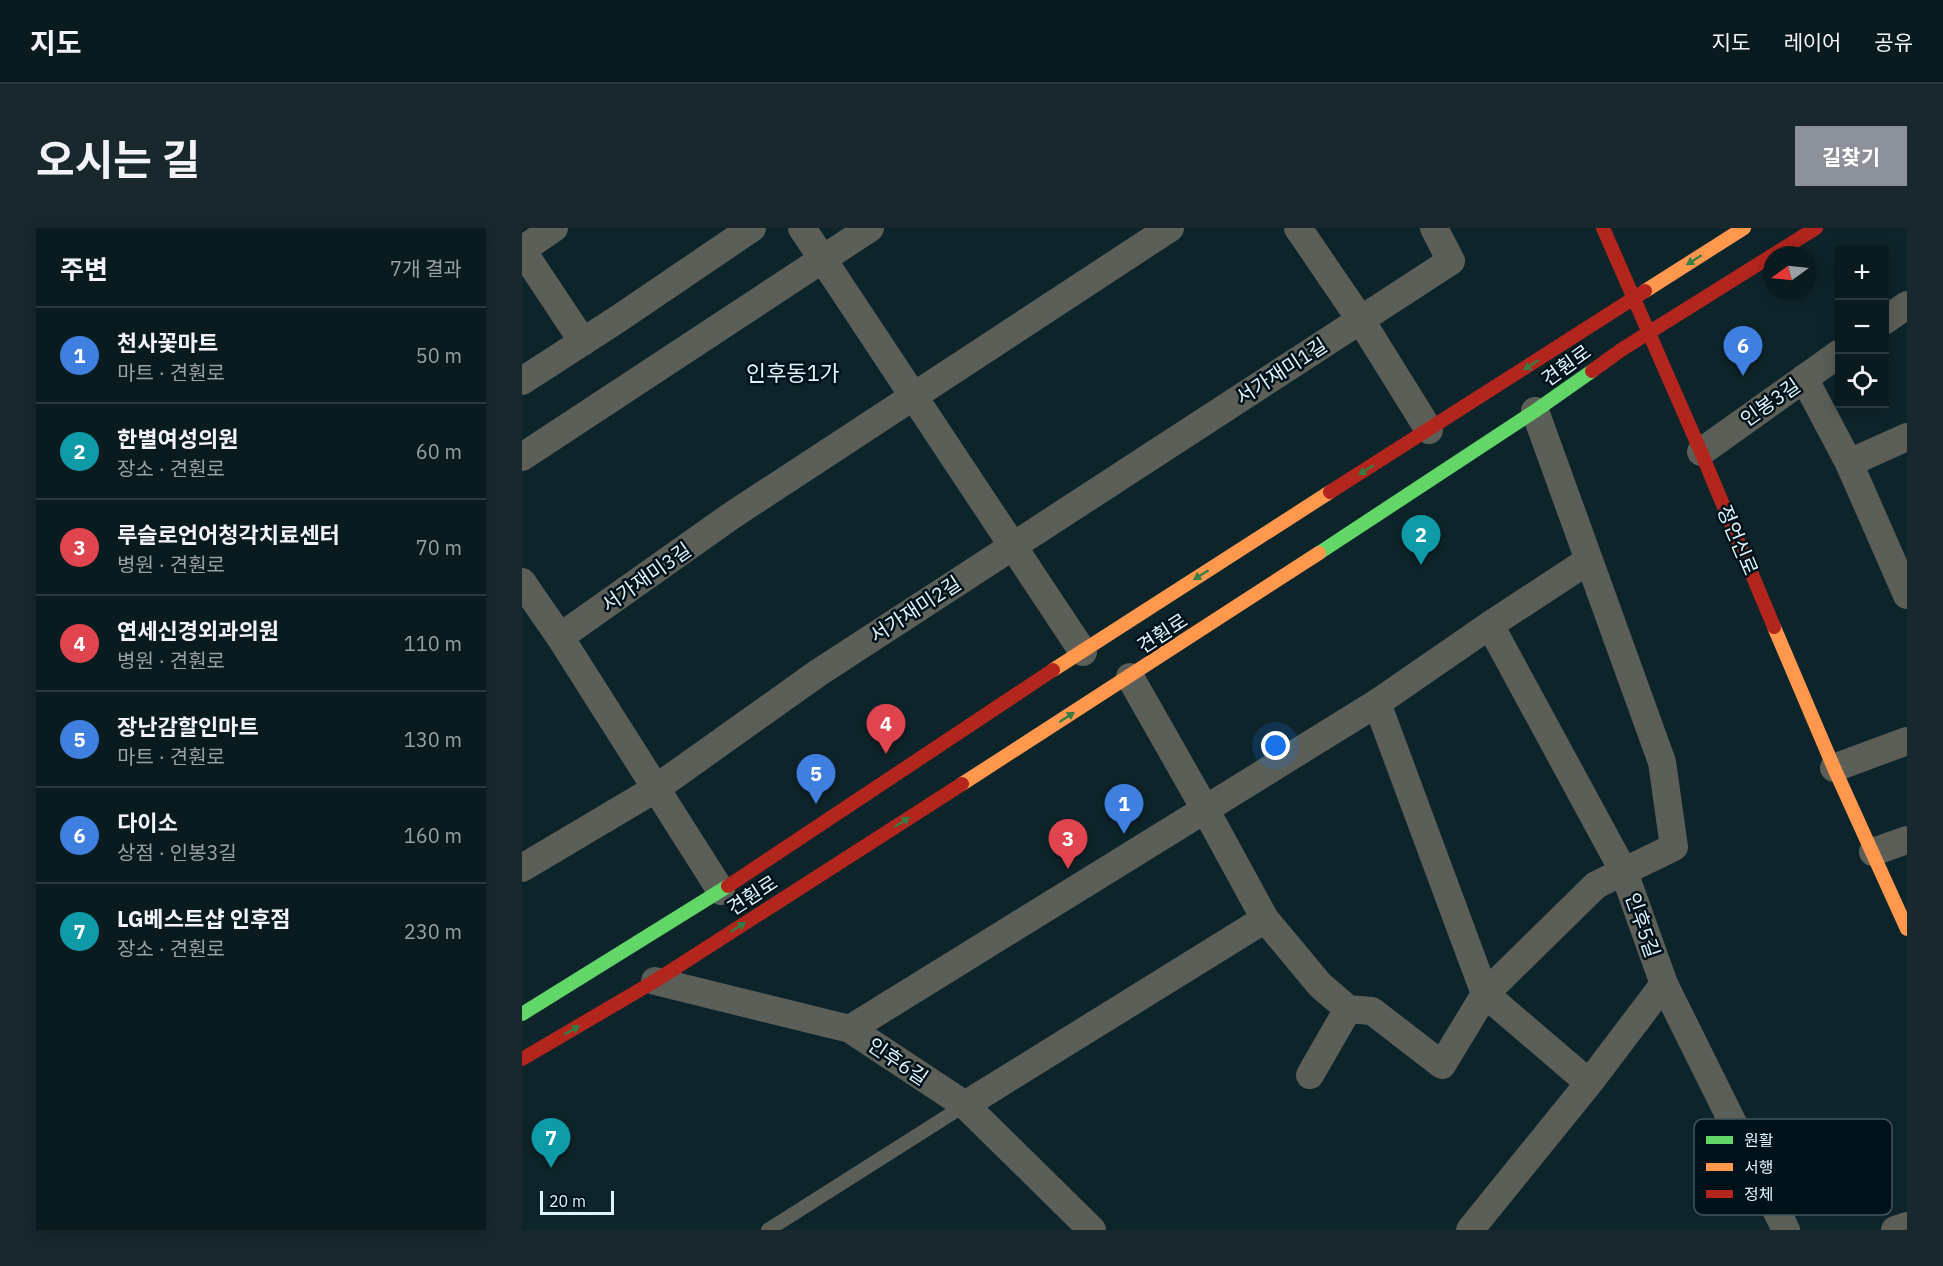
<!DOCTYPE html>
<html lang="ko">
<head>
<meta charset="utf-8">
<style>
  body { margin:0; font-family:"IBM Plex Sans","Noto Sans KR",sans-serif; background:#18282d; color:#f1f3f6 }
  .controls { position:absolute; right:18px; top:18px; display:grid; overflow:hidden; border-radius:0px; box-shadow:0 3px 15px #0003 }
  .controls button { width:54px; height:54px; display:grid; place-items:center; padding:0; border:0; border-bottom:2px solid #2a393e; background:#0a1b20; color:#f1f3f6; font:30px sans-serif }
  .compass { position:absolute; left:1241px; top:18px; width:54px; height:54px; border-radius:50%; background:#0a1b20; box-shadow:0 3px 15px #0003; rotate:255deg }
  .scale { position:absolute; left:18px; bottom:15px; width:74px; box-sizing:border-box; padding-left:6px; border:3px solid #dff3fb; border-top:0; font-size:16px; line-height:21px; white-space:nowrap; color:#dff3fb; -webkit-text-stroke:4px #001119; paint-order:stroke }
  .you { position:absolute; left:754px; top:518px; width:21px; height:21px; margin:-15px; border:4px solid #fff; border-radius:50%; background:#1a73e8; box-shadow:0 0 0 9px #1a73e833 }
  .badge { display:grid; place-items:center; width:39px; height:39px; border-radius:50%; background:#8c9099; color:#fff; font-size:20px; font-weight:700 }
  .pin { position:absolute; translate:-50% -50px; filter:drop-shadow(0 2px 3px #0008) }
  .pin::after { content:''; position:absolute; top:32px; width:21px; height:18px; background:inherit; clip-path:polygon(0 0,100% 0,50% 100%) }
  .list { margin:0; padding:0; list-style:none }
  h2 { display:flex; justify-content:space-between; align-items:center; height:78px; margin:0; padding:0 24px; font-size:26px }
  h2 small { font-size:20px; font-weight:400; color:#99a1a5 }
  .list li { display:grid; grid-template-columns:39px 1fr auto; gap:18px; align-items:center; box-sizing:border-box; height:96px; padding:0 24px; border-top:2px solid #2a393e }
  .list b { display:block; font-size:22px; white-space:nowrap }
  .list p { margin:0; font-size:20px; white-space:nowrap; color:#99a1a5 }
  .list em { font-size:20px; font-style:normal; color:#99a1a5 }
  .icon { flex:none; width:33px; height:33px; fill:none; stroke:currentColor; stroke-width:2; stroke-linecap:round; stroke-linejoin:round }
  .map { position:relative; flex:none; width:1385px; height:1002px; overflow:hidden; border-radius:0px }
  header { display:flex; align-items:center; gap:36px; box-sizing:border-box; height:84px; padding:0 30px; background:#0a1b20; border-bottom:2px solid #2a393e }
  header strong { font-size:28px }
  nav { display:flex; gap:33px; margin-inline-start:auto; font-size:21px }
  .intro { display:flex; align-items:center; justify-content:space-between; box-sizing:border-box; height:144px; padding:0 36px }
  h1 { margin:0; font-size:42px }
  .button { padding:15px 27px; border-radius:0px; background:#8c9099; color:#fff; font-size:21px; font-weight:700 }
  main { display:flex; gap:36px; padding:0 36px }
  aside { flex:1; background:#0a1b20; border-radius:0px; box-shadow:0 3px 15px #0003 }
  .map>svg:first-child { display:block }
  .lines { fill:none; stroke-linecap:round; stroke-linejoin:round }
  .lane { stroke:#5b5f58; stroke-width:14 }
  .street { stroke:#5b5f58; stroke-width:28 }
  .fast { stroke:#63d668; stroke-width:14 }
  .slow { stroke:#ff974d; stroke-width:14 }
  .jam { stroke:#b3261e; stroke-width:14 }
  .oneway { fill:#367d44 }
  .labels { text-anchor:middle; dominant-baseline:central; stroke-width:5; stroke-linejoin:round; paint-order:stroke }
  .street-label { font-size:20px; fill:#dff3fb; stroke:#001119 }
  .quarter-label { font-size:22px; fill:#dff3fb; stroke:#001119 }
  .key { fill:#001119; stroke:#43555d; stroke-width:1.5 }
  .key-label { font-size:16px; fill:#dff3fb }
</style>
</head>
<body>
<header>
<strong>지도</strong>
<nav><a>지도</a><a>레이어</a><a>공유</a></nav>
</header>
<div class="intro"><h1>오시는 길</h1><a class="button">길찾기</a></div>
<main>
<aside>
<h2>주변<small>7개 결과</small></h2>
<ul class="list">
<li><span class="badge" style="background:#3f7fe0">1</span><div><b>천사꽃마트</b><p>마트 · 견훤로</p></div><em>50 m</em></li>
<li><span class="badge" style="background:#0f9aa8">2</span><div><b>한별여성의원</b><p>장소 · 견훤로</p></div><em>60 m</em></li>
<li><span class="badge" style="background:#e0444e">3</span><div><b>루슬로언어청각치료센터</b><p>병원 · 견훤로</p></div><em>70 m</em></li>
<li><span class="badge" style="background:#e0444e">4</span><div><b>연세신경외과의원</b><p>병원 · 견훤로</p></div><em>110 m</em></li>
<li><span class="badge" style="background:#3f7fe0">5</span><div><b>장난감할인마트</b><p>마트 · 견훤로</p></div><em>130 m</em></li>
<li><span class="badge" style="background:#3f7fe0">6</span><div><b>다이소</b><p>상점 · 인봉3길</p></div><em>160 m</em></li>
<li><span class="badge" style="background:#0f9aa8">7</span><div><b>LG베스트샵 인후점</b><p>장소 · 견훤로</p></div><em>230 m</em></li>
</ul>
</aside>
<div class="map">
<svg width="1385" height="1002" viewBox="0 0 1385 1002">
  <rect width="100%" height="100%" fill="#0e242b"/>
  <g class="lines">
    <path class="lane" d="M246,1002L443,877"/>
    <path class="street" d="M280,0L561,424
      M776,0L838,91L907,202
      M0,22L61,114
      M0,22L32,0
      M1362,93L1385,77
      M1282,150L1327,235L1385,367
      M0,153L96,91L230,0
      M1179,224L1318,125
      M0,229L348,0
      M1327,235L1385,209
      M0,354L38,409L199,663
      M968,397L1102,644L1142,756L1264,1002
      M38,409L209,288L648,0
      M608,449L683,581L743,691L798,757L826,781L850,783L920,837L963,766L1074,657L1152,619L1140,534L1013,183
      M855,475L963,766L1067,855
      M1312,540L1385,513
      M1351,624L1385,612
      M0,640L133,561L296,445L929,33L912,0
      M133,753L328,801L443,877L570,1002
      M328,801L855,475L968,397L1067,332
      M788,847L826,781
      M443,877L743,691
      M948,1002L1067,855L1142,756
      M1373,1002L1385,998"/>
    <path class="fast" d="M797,325L1013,183L1070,143
      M0,786L206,658"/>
    <path class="slow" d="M1123,63L1222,0
      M1252,399L1312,540L1385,701
      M531,442L808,264
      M440,556L797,325"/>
    <path class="jam" d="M1081,0L1179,224L1252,399
      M1070,143L1099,122L1294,0
      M808,264L1123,63
      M206,658L531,442
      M0,831L133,753L440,556"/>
  </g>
  <defs><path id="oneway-solid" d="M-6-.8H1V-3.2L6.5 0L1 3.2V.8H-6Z" transform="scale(1.5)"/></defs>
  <g class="oneway">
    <use href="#oneway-solid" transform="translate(1172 32) rotate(148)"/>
    <use href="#oneway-solid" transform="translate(1009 137) rotate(147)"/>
    <use href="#oneway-solid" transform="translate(844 242) rotate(148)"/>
    <use href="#oneway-solid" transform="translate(679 347) rotate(148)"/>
    <use href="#oneway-solid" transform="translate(545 489) rotate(-33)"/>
    <use href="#oneway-solid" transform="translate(380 594) rotate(-33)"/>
    <use href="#oneway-solid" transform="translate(216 699) rotate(-33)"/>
    <use href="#oneway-solid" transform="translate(50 802) rotate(-30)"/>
  </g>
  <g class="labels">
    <g class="street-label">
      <text transform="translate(1044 137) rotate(-36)">견훤로</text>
      <text transform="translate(759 143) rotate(-33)">서가재미1길</text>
      <text transform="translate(1248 174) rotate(-35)">인봉3길</text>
      <text transform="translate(1216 312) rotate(67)">정언신로</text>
      <text transform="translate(124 349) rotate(-35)">서가재미3길</text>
      <text transform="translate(393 381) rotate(-33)">서가재미2길</text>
      <text transform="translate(640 405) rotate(-33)">견훤로</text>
      <text transform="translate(230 667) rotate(-33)">견훤로</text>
      <text transform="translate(1121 697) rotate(71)">인후5길</text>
      <text transform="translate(376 833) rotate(34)">인후6길</text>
    </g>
    <g class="quarter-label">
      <text x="271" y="144">인후동1가</text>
    </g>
  </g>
  <rect x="1172" y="891" width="198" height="96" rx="9" class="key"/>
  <rect x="1184" y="908" width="27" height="8" fill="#63d668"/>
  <rect x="1184" y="935" width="27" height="8" fill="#ff974d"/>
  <rect x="1184" y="962" width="27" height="8" fill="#b3261e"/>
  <g class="key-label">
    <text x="1222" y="918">원활</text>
    <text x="1222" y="945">서행</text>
    <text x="1222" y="972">정체</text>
  </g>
</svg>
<div class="controls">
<button>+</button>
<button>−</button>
<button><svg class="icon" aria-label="locate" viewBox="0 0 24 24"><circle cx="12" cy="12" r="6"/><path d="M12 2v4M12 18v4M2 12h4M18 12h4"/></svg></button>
</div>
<svg class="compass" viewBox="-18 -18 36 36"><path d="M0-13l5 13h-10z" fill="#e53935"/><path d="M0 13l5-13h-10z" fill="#99a1a5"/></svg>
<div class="scale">20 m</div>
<div class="you"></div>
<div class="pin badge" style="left:602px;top:606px;background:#3f7fe0">1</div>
<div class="pin badge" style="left:899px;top:337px;background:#0f9aa8">2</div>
<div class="pin badge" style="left:546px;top:641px;background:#e0444e">3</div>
<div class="pin badge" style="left:364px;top:526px;background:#e0444e">4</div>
<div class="pin badge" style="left:294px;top:576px;background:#3f7fe0">5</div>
<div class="pin badge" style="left:1221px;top:148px;background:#3f7fe0">6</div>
<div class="pin badge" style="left:29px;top:940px;background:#0f9aa8">7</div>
</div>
</main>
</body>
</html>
